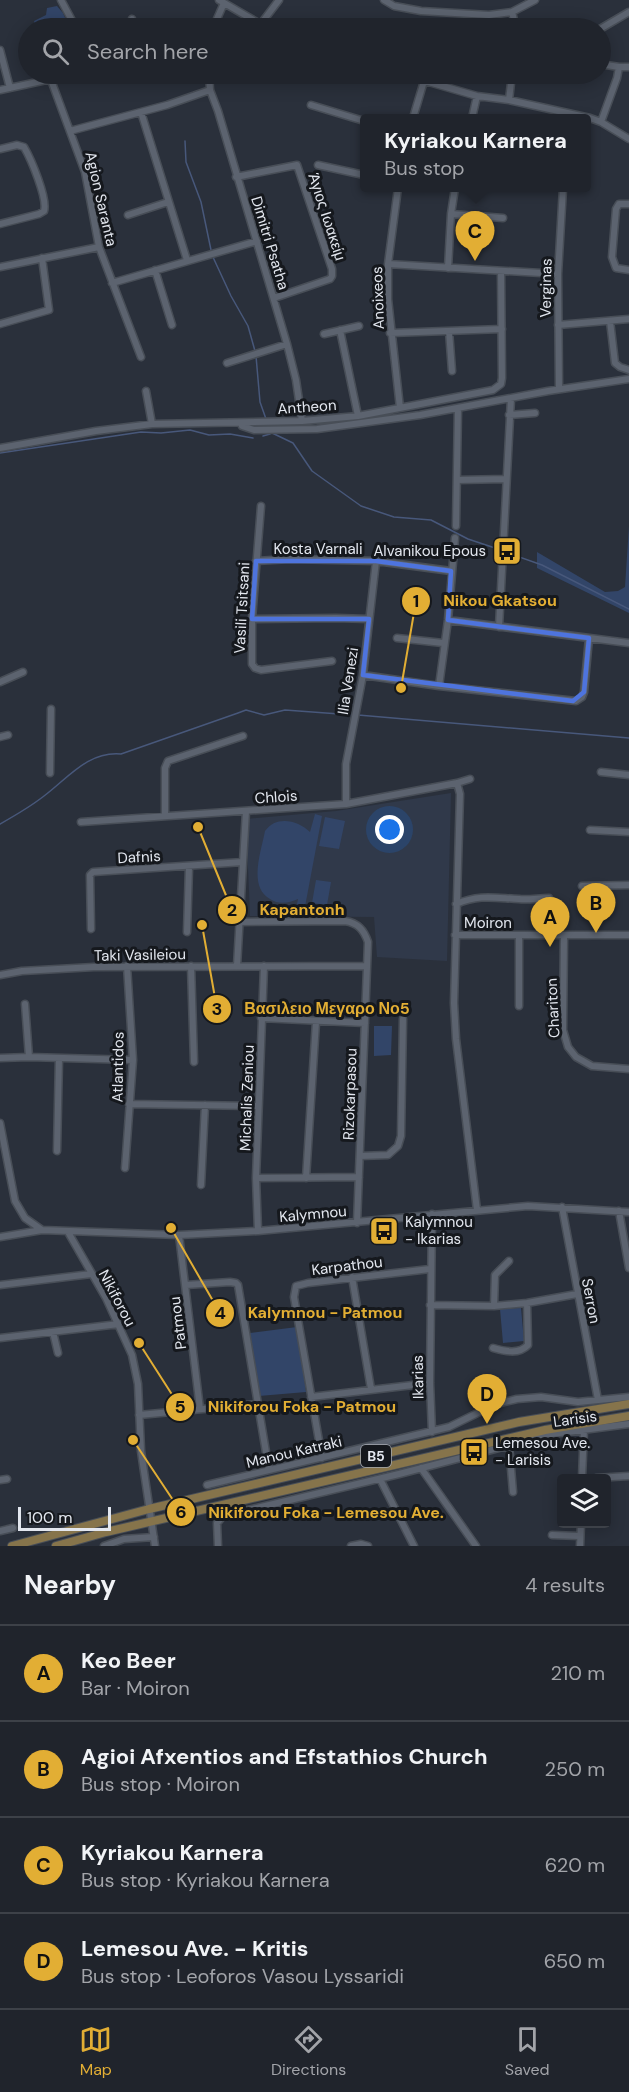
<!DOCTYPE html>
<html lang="en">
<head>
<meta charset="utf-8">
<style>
  body { margin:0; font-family:"DM Sans",sans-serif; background:#282c34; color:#f1f3f6 }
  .controls { position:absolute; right:18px; bottom:18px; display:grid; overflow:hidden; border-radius:6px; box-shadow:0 3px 15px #0003 }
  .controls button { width:54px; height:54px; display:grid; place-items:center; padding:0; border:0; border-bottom:2px solid #3d4148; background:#20242c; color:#f1f3f6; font:30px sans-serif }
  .scale { position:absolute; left:18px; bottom:15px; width:93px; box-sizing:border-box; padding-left:6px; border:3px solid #e3e7ef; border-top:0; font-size:16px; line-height:21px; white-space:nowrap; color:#e3e7ef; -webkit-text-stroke:4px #15181d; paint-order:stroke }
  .you { position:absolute; left:390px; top:830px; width:21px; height:21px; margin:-15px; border:4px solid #fff; border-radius:50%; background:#1a73e8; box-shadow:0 0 0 9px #1a73e833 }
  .badge { display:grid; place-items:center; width:39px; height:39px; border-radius:50%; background:#e2ae34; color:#111; font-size:20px; font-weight:700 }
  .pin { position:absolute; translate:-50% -50px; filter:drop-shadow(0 2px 3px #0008) }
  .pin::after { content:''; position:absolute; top:32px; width:21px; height:18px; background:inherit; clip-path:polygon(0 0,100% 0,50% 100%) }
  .popup { position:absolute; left:360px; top:114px; width:231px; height:78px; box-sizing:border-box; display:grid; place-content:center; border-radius:6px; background:#20242c; filter:drop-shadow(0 2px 4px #0005); font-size:20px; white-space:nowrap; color:#a2a4a9 }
  .popup b { font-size:22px; color:#f1f3f6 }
  .popup::after { content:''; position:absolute; left:50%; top:100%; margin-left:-12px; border:12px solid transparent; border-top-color:#20242c }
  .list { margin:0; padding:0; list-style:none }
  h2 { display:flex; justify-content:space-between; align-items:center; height:78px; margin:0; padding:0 24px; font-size:26px }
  h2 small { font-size:20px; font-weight:400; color:#a2a4a9 }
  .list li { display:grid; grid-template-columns:39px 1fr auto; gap:18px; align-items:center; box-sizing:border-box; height:96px; padding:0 24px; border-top:2px solid #3d4148 }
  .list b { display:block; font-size:22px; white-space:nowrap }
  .list p { margin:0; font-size:20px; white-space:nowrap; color:#a2a4a9 }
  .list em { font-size:20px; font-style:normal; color:#a2a4a9 }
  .icon { flex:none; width:33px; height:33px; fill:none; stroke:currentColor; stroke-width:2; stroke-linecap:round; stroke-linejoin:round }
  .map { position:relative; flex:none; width:629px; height:1546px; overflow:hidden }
  .search { position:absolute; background:#20242c; box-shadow:0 3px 15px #0003; left:18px; right:18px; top:18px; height:66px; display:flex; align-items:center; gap:15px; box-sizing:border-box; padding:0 21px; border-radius:33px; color:#a2a4a9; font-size:22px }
  .sheet { height:462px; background:#20242c }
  nav { display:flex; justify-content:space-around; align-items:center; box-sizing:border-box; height:84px; border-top:2px solid #3d4148; background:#20242c; font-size:16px; color:#a2a4a9 }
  nav a { display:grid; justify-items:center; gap:3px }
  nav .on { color:#e2ae34 }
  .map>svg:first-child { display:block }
  .built { fill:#30394a }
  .green { fill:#324568 }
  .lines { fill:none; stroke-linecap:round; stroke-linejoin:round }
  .stream { stroke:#48587b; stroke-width:1.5 }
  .minor-casing { stroke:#484e57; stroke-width:9 }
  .major-casing { stroke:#484e57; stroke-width:10 }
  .minor { stroke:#5c636f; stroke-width:6 }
  .major { stroke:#86744b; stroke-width:8 }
  .marked { fill:none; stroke:#4e74de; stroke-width:4.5; stroke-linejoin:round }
  .labels { text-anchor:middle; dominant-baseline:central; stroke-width:6; stroke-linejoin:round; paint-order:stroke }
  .shield { fill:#15181d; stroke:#a5a9b0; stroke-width:1.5 }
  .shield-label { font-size:14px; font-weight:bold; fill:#e3e7ef }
  .street-label { font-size:15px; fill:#e3e7ef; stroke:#15181d }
  .poi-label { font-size:15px; fill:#e3e7ef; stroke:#15181d; text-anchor:start }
  .leader { fill:none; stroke:#e2ae34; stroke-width:2 }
  .callout-dot { fill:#e2ae34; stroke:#15181d; stroke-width:2 }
  .mark-label { font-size:18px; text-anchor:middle; font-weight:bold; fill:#111 }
  .callout-label { font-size:16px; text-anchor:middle; font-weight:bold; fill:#e2ae34; stroke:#15181d; stroke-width:6; stroke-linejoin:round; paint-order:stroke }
</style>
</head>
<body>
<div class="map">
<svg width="629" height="1546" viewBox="0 0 629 1546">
  <rect width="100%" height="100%" fill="#2a303b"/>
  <path class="built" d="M451,793L447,961L377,957L374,917L250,916L246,819L336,811Z"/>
  <path class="green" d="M57,6L63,13L69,27L36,28L34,21L46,15L47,8Z
    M119,18L122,28H82Z
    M629,526V613L537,568V552L605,592L618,591L625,587Z
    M315,814L322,816L304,912L296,909L298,899C289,903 279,905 270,899C248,887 261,852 265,831C276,815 298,820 310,832Z
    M325,817L345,821L339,849L319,846Z
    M316,880L331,882L327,905L312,903Z
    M374,1026H392L391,1055L374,1056Z
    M521,1308L524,1341L503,1343L500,1309Z
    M297,1327L306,1392L259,1396L250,1333Z"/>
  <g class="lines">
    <path class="stream" d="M185,141L186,162L201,202L211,250
      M212,255L231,296L248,326L255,351
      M256,356L260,402L266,419
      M270,432L293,443L312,471L361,506L394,517L431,520L468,539L501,550
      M263,436L270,434
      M0,453L141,432L161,433L190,430L209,435L230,434L253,438
      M505,552L542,565L629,609
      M358,715L629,738
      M0,824C16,815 30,807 44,796C68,778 88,751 121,754L238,713L246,710L264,715L285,710L353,715"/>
    <g class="minor-casing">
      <path id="minor" d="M61,0L76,28
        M219,0L267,28
        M384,0L394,6L421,11L489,15L512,12L535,0
        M512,12L516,28
        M132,19L134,28
        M260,25L279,0
        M213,28L224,3
        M600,29L629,12
        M0,50L10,88
        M600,64L619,67L617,78L601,122
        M619,67H629
        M209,74L210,90L218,111L287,344L296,380L302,421
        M401,74L477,96L509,100L590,118L601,122L629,139
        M51,80L85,172L99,247L141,357
        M0,90L74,74
        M509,100L512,74
        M311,105L364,121
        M141,112L187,260
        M413,118L424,81
        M472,118L477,96
        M70,131L167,105L210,90
        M0,149L17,145L24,147C31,159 48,199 44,211L39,214L0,224
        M318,165L364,175
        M236,177L297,165L332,269V276L330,279L274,298
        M398,188L388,264V299L400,408
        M629,204H619L616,209L612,257L616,268L629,270
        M451,214L503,218
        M128,215L168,202
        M388,264L558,274
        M0,267L99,247
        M448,268L451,214L455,188
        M155,270L172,325
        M112,283L257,241
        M610,321L615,363L620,367L629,370
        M0,324L49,310L42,258
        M558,325L629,319
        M340,330L358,416
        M449,331L452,371
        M390,333L502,329
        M324,334L359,326
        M227,363L287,344
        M559,389L558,274L563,188
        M146,391L152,424
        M509,415L535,413
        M242,426L254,430L317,429L420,415L548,391L629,379
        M0,448L96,431L152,424L302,421L358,416L493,390L501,384L502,378L501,271
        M457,480L506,479
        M261,506L252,619V664L255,668L261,670L332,661
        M456,526L458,408
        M256,561L290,559L376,561L451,571
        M252,619L336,618L369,619
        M448,620L629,643
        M499,627L511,398
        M397,638L443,643
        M363,675L439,686L576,701L582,697L584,692L589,638
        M0,682L23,672
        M439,686L448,620L455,538
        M0,737L8,735
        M601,772L629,775
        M50,773L51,709
        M457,783L460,794L454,1003L456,1039L477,1210
        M346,804V764L363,675L376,561
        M165,815V768L168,761L243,736
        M81,822L346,804L457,783L470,779
        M590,830L629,832
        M582,886L629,885
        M456,904C480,894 495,898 519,899C529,900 539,898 549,898
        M540,917V935
        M240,922L345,921C358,923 364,930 368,942L357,1223
        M91,929L90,875L93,872L243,862
        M187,932L189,867
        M455,935H629
        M519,935V1006
        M564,936L563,1030L568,1047L576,1057L592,1066L629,1069
        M191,966L194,1062
        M237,966L246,811
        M0,975L22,971L94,967L366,966
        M25,1004L29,1057
        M261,1018L365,1023
        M0,1058L29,1057L133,1060
        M129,1104L258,1106
        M0,1123L15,1201L25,1218L42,1230
        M57,1151L59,1058
        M360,1156L388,1155L398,1146L401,1136L403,1019
        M125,1168L133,1060L127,966
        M256,1178L359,1177
        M306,1178L316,1022
        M201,1185L205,1105
        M562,1207L598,1400
        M619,1211L629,1268
        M258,1231L256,1178L264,966
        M68,1232L106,1298L132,1355L138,1384L141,1451L155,1546
        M179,1235L200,1409
        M0,1237L42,1230L179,1235L258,1231L528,1206L629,1212
        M352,1277L371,1389
        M0,1285L91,1274
        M186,1285L230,1282L236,1283L238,1285L269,1470
        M430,1305L494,1306L527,1303L577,1294
        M494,1306L495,1275L509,1261
        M53,1332L58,1353
        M0,1338L119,1324
        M493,1348C504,1351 519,1355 528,1345L527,1303
        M311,1397L430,1383
        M139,1415L257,1404
        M432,1432L430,1383L432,1214
        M509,1445L513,1492
        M322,1458L294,1297L296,1286L308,1283L430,1269
        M421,1468L476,1546
        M582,1478L584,1429
        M596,1478L629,1476
        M380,1479L414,1546
        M0,1480L7,1479
        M207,1485L449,1427L496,1404L517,1399L541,1397L578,1402L629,1397
        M0,1531L13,1528
        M552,1535L580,1536
        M104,1546L124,1539L154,1537
        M218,1546L217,1523L222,1517L227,1515L399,1474L552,1434L629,1424
        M351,1546L361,1544L368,1546
        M580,1546L581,1524"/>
    </g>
    <g class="major-casing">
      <path id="major" d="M12,1546L149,1509L519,1422L629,1404
        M56,1546L106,1532L545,1430L629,1416"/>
    </g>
    <use href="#minor" class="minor"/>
    <use href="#major" class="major"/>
  </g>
  <path class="marked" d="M256,561H376L451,571L448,620L589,638L584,692L573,701L363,675L369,619H252Z"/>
  <defs>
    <g id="bus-square" transform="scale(1.5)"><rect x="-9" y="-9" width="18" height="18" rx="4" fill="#e2ae34" stroke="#15181d"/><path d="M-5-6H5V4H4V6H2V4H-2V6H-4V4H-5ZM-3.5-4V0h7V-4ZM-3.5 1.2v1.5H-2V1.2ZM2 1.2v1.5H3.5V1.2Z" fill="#111"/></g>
  </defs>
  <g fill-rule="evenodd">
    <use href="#bus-square" x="507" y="551"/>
    <use href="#bus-square" x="384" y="1231"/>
    <use href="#bus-square" x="474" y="1452"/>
  </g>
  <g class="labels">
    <rect class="shield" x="361" y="1445" width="30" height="22" rx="4.5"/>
    <g class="shield-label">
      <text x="376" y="1456">B5</text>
    </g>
    <g class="street-label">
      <text transform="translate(101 199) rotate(77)">Agion Saranta</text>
      <text transform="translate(327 217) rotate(72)">Άγιος Ιωακείμ</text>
      <text transform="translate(270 243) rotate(73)">Dimitri Psatha</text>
      <text transform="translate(546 288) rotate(-89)">Verginas</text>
      <text transform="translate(378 298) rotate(-92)">Anoixeos</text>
      <text transform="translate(307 407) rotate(-4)">Antheon</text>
      <text x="318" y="549">Kosta Varnali</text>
      <text transform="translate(242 608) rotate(-87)">Vasili Tsitsani</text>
      <text transform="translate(348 681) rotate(-81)">Ilia Venezi</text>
      <text transform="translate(276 797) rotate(-4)">Chlois</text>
      <text transform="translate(139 857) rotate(-3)">Dafnis</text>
      <text x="488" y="923">Moiron</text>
      <text transform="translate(140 955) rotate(-1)">Taki Vasileiou</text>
      <text transform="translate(553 1008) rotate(-93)">Chariton</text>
      <text transform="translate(118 1067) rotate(-89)">Atlantidos</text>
      <text transform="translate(350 1094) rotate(-88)">Rizokarpasou</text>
      <text transform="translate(247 1098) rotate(-88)">Michalis Zeniou</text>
      <text transform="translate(313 1214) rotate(-5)">Kalymnou</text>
      <text transform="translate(347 1266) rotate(-7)">Karpathou</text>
      <text transform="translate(117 1298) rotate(62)">Nikiforou</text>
      <text transform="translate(591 1301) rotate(79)">Serron</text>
      <text transform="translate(178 1323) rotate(-97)">Patmou</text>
      <text transform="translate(418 1377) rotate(-91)">Ikarias</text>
      <text transform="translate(575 1419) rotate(-8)">Larisis</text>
      <text transform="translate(294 1452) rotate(-13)">Manou Katraki</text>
    </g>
    <g class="poi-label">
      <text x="486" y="551" text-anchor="end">Alvanikou Epous</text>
      <text x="405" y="1222">Kalymnou<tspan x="405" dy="17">- Ikarias</tspan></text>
      <text x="495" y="1443">Lemesou Ave.<tspan x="495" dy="17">- Larisis</tspan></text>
    </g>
  </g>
  <path class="leader" d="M401 688L416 601M198 827L232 910M202 925L217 1009M171 1228L220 1313M139 1343L180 1407M133 1440L181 1512"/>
  <g class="callout-dot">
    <circle cx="401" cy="688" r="6"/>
    <circle cx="198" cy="827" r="6"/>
    <circle cx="202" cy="925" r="6"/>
    <circle cx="171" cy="1228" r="6"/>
    <circle cx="139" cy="1343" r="6"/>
    <circle cx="133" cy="1440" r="6"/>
    <circle cx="416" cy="601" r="15"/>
    <circle cx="232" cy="910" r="15"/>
    <circle cx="217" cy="1009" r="15"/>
    <circle cx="220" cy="1313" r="15"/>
    <circle cx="180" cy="1407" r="15"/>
    <circle cx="181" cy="1512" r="15"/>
  </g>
  <g class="mark-label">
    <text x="416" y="607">1</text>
    <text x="232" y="916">2</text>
    <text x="217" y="1015">3</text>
    <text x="220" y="1319">4</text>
    <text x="180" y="1413">5</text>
    <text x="181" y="1518">6</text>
  </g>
  <g class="callout-label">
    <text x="500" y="606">Nikou Gkatsou</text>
    <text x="302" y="915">Kapantonh</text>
    <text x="327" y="1014">Βασιλειο Μεγαρο Νο5</text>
    <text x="325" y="1318">Kalymnou - Patmou</text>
    <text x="302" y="1412">Nikiforou Foka - Patmou</text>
    <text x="326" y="1518">Nikiforou Foka - Lemesou Ave.</text>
  </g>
</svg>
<div class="controls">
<button><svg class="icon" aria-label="layers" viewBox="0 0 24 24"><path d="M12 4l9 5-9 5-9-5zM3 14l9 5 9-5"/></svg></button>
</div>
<div class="scale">100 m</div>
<div class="you"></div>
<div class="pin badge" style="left:550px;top:947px">A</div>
<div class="pin badge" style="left:596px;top:933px">B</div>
<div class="pin badge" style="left:475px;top:261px">C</div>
<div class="popup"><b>Kyriakou Karnera</b>Bus stop</div>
<div class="pin badge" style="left:487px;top:1424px">D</div>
<div class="search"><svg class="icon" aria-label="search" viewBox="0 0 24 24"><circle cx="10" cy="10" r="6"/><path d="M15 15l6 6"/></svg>Search here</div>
</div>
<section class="sheet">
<h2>Nearby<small>4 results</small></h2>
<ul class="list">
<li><span class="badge">A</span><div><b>Keo Beer</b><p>Bar · Moiron</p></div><em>210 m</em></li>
<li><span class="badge">B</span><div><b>Agioi Afxentios and Efstathios Church</b><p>Bus stop · Moiron</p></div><em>250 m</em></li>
<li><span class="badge">C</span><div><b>Kyriakou Karnera</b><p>Bus stop · Kyriakou Karnera</p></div><em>620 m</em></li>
<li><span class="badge">D</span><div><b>Lemesou Ave. - Kritis</b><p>Bus stop · Leoforos Vasou Lyssaridi</p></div><em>650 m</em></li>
</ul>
</section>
<nav>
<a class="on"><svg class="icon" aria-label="map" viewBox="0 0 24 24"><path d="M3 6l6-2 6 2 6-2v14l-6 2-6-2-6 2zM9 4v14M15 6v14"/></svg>Map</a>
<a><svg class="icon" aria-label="directions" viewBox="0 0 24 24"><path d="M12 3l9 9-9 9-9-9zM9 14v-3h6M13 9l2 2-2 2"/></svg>Directions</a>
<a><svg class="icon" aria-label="saved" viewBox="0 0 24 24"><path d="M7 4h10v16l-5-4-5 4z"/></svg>Saved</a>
</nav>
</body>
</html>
